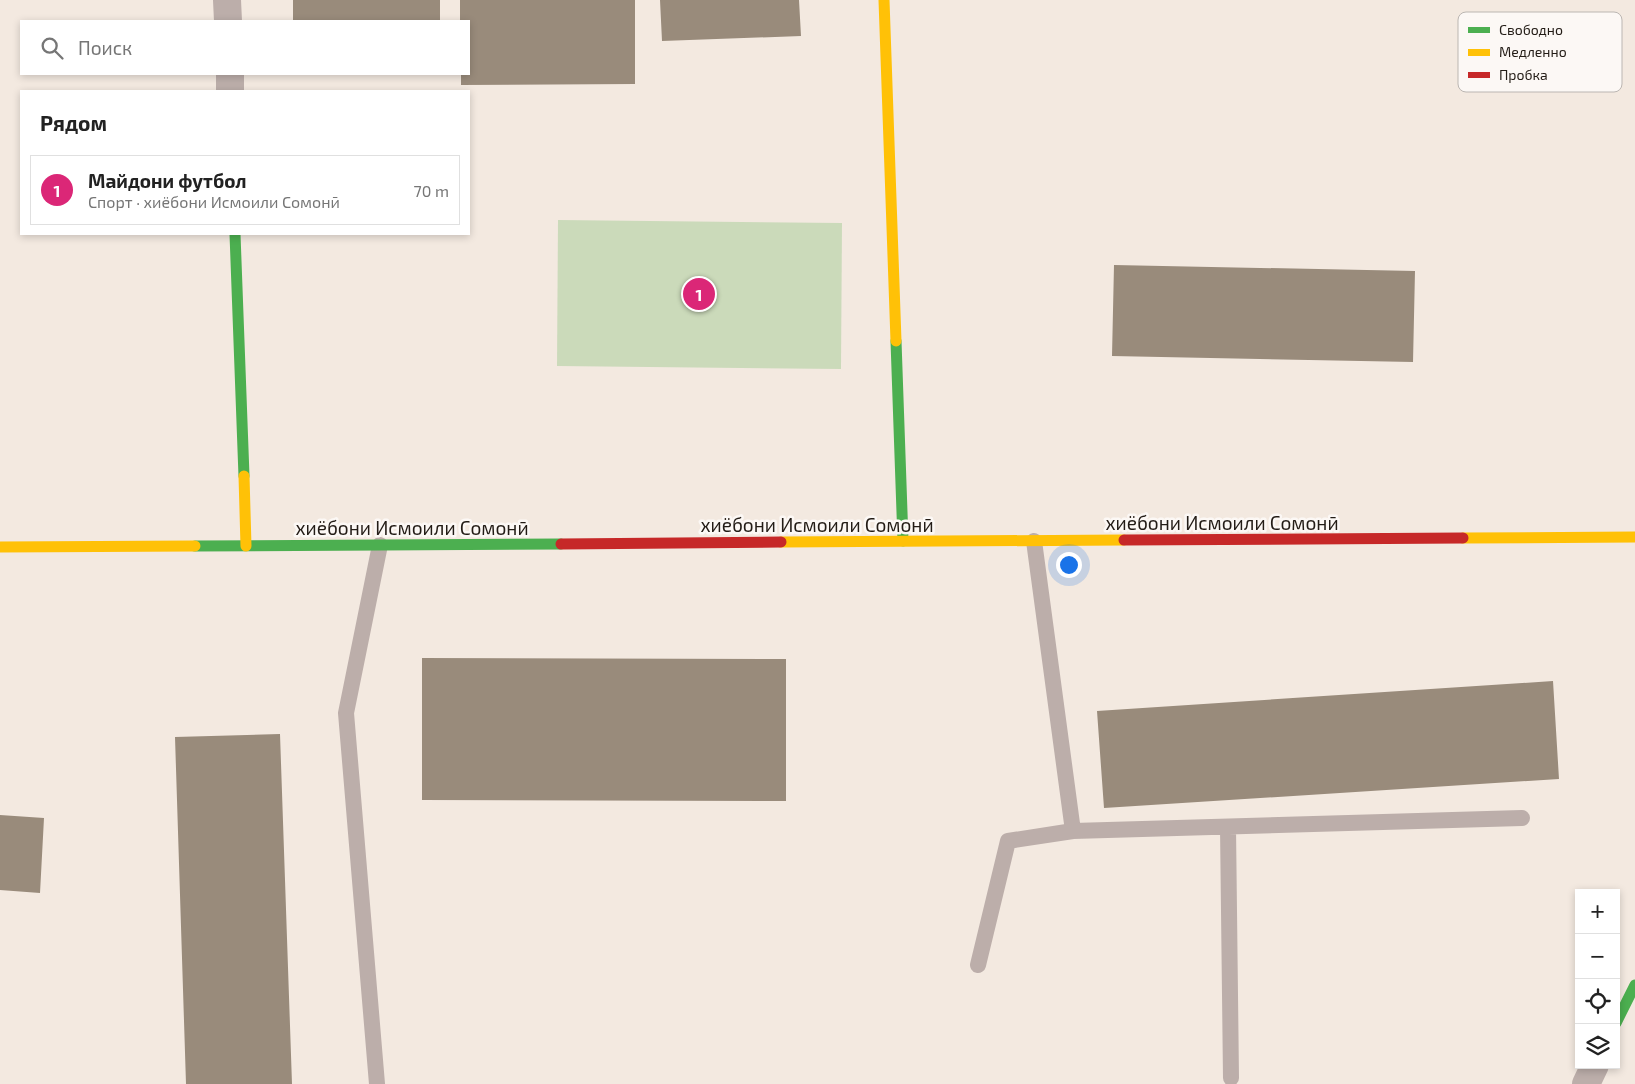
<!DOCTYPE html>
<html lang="ru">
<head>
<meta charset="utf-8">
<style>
  body { margin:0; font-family:"Exo 2",sans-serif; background:#f6f6f6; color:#222 }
  .controls { position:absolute; right:15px; bottom:15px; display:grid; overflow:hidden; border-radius:0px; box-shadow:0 2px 8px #0003 }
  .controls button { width:45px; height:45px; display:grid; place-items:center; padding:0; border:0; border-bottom:1px solid #e0e0e0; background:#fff; color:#222; font:25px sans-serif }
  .you { position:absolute; left:1068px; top:564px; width:18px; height:18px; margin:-12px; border:4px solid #fff; border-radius:50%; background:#1a73e8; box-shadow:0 0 0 8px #1a73e833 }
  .badge { display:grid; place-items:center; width:32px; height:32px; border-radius:50%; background:#db2777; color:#fff; font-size:16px; font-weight:700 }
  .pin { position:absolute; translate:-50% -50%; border:2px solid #fff; box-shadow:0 1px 5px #0006 }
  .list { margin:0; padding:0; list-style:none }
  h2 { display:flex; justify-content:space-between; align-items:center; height:65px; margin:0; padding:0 20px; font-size:21px }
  h2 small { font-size:16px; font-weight:400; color:#767676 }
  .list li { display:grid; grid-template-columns:32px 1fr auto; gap:15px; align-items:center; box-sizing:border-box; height:70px; margin:0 10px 10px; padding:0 10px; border:1px solid #e0e0e0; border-radius:0px }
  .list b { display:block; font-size:19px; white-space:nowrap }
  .list p { margin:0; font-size:16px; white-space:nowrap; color:#767676 }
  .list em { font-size:16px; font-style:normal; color:#767676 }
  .icon { flex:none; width:28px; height:28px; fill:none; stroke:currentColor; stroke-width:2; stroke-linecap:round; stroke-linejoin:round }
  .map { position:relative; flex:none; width:1635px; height:1084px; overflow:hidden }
  .search { position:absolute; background:#fff; box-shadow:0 2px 8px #0003; left:20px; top:20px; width:450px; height:55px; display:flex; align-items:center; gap:12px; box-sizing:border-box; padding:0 18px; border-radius:0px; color:#767676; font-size:19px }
  .panel { position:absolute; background:#fff; box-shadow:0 2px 8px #0003; left:20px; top:90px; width:450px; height:145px; border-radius:0px }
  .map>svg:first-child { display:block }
  .green { fill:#cbdaba }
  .building { fill:#998b7b }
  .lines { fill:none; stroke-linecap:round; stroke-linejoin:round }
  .lane { stroke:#bcaeaa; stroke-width:16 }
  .street { stroke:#bcaeaa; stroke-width:28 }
  .fast { stroke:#4caf50; stroke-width:11 }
  .slow { stroke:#ffc107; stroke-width:11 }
  .jam { stroke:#c62828; stroke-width:11 }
  .labels { text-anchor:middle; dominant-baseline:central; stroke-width:5; stroke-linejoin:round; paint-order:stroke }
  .street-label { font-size:19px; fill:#231c16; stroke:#fcf8f5 }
  .key { fill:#fcf8f5; stroke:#bbb6b2; stroke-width:1 }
  .key-label { font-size:14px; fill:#231c16 }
</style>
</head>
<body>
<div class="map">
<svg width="1635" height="1084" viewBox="0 0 1635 1084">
  <rect width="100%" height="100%" fill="#f3e9e0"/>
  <path class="green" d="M558,220L842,223L841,369L557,366Z"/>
  <path class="building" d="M293,0H440V21H293Z
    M460,0H635V84L461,85V74H469V21H460Z
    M660,0H799L801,36L662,41Z
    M1114,265L1415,271L1413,362L1112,356Z
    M422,658L786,659V801L422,800Z
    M1553,681L1559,779L1104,808L1097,711Z
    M280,734L292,1084H186L175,737Z
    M0,815L44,818L40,893L0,890Z"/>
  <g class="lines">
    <path class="lane" d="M1034,541L1073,831L1522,818
      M1228,827L1231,1078
      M978,965L1008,841L1073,831
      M377,1084L346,713L380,545"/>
    <path class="street" d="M227,0L228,21
      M230,74V91
      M1586,1084L1595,1065"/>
    <path class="fast" d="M235,234L244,476
      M896,341L903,541
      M195,546L561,544
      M1616,1023L1635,985"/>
    <path class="slow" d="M884,0L896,341
      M244,476L246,546
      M1463,538L1635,537
      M781,542L1124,540
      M0,547L195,546"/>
    <path class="jam" d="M1124,540L1463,538
      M561,544L781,542"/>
  </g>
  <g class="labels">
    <g class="street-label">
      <text x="1222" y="522">хиёбони Исмоили Сомонӣ</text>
      <text x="817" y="524">хиёбони Исмоили Сомонӣ</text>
      <text x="412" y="527">хиёбони Исмоили Сомонӣ</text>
    </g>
  </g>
  <rect x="1458" y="12" width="164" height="80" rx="8" class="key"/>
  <rect x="1468" y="27" width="22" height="6" fill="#4caf50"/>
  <rect x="1468" y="49" width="22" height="7" fill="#ffc107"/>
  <rect x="1468" y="72" width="22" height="6" fill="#c62828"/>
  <g class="key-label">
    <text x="1499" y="35">Свободно</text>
    <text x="1499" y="57">Медленно</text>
    <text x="1499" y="80">Пробка</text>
  </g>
</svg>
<div class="controls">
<button>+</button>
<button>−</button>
<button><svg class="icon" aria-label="locate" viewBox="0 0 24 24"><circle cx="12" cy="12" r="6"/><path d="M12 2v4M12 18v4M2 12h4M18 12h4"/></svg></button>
<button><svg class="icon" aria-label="layers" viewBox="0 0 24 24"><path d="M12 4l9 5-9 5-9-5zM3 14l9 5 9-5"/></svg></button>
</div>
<div class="you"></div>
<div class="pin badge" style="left:699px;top:294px">1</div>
<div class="search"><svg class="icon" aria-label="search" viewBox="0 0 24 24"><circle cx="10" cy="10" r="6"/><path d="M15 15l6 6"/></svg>Поиск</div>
<section class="panel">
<h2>Рядом<small></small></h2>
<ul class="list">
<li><span class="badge">1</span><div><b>Майдони футбол</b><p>Спорт · хиёбони Исмоили Сомонӣ</p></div><em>70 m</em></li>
</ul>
</section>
</div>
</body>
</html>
